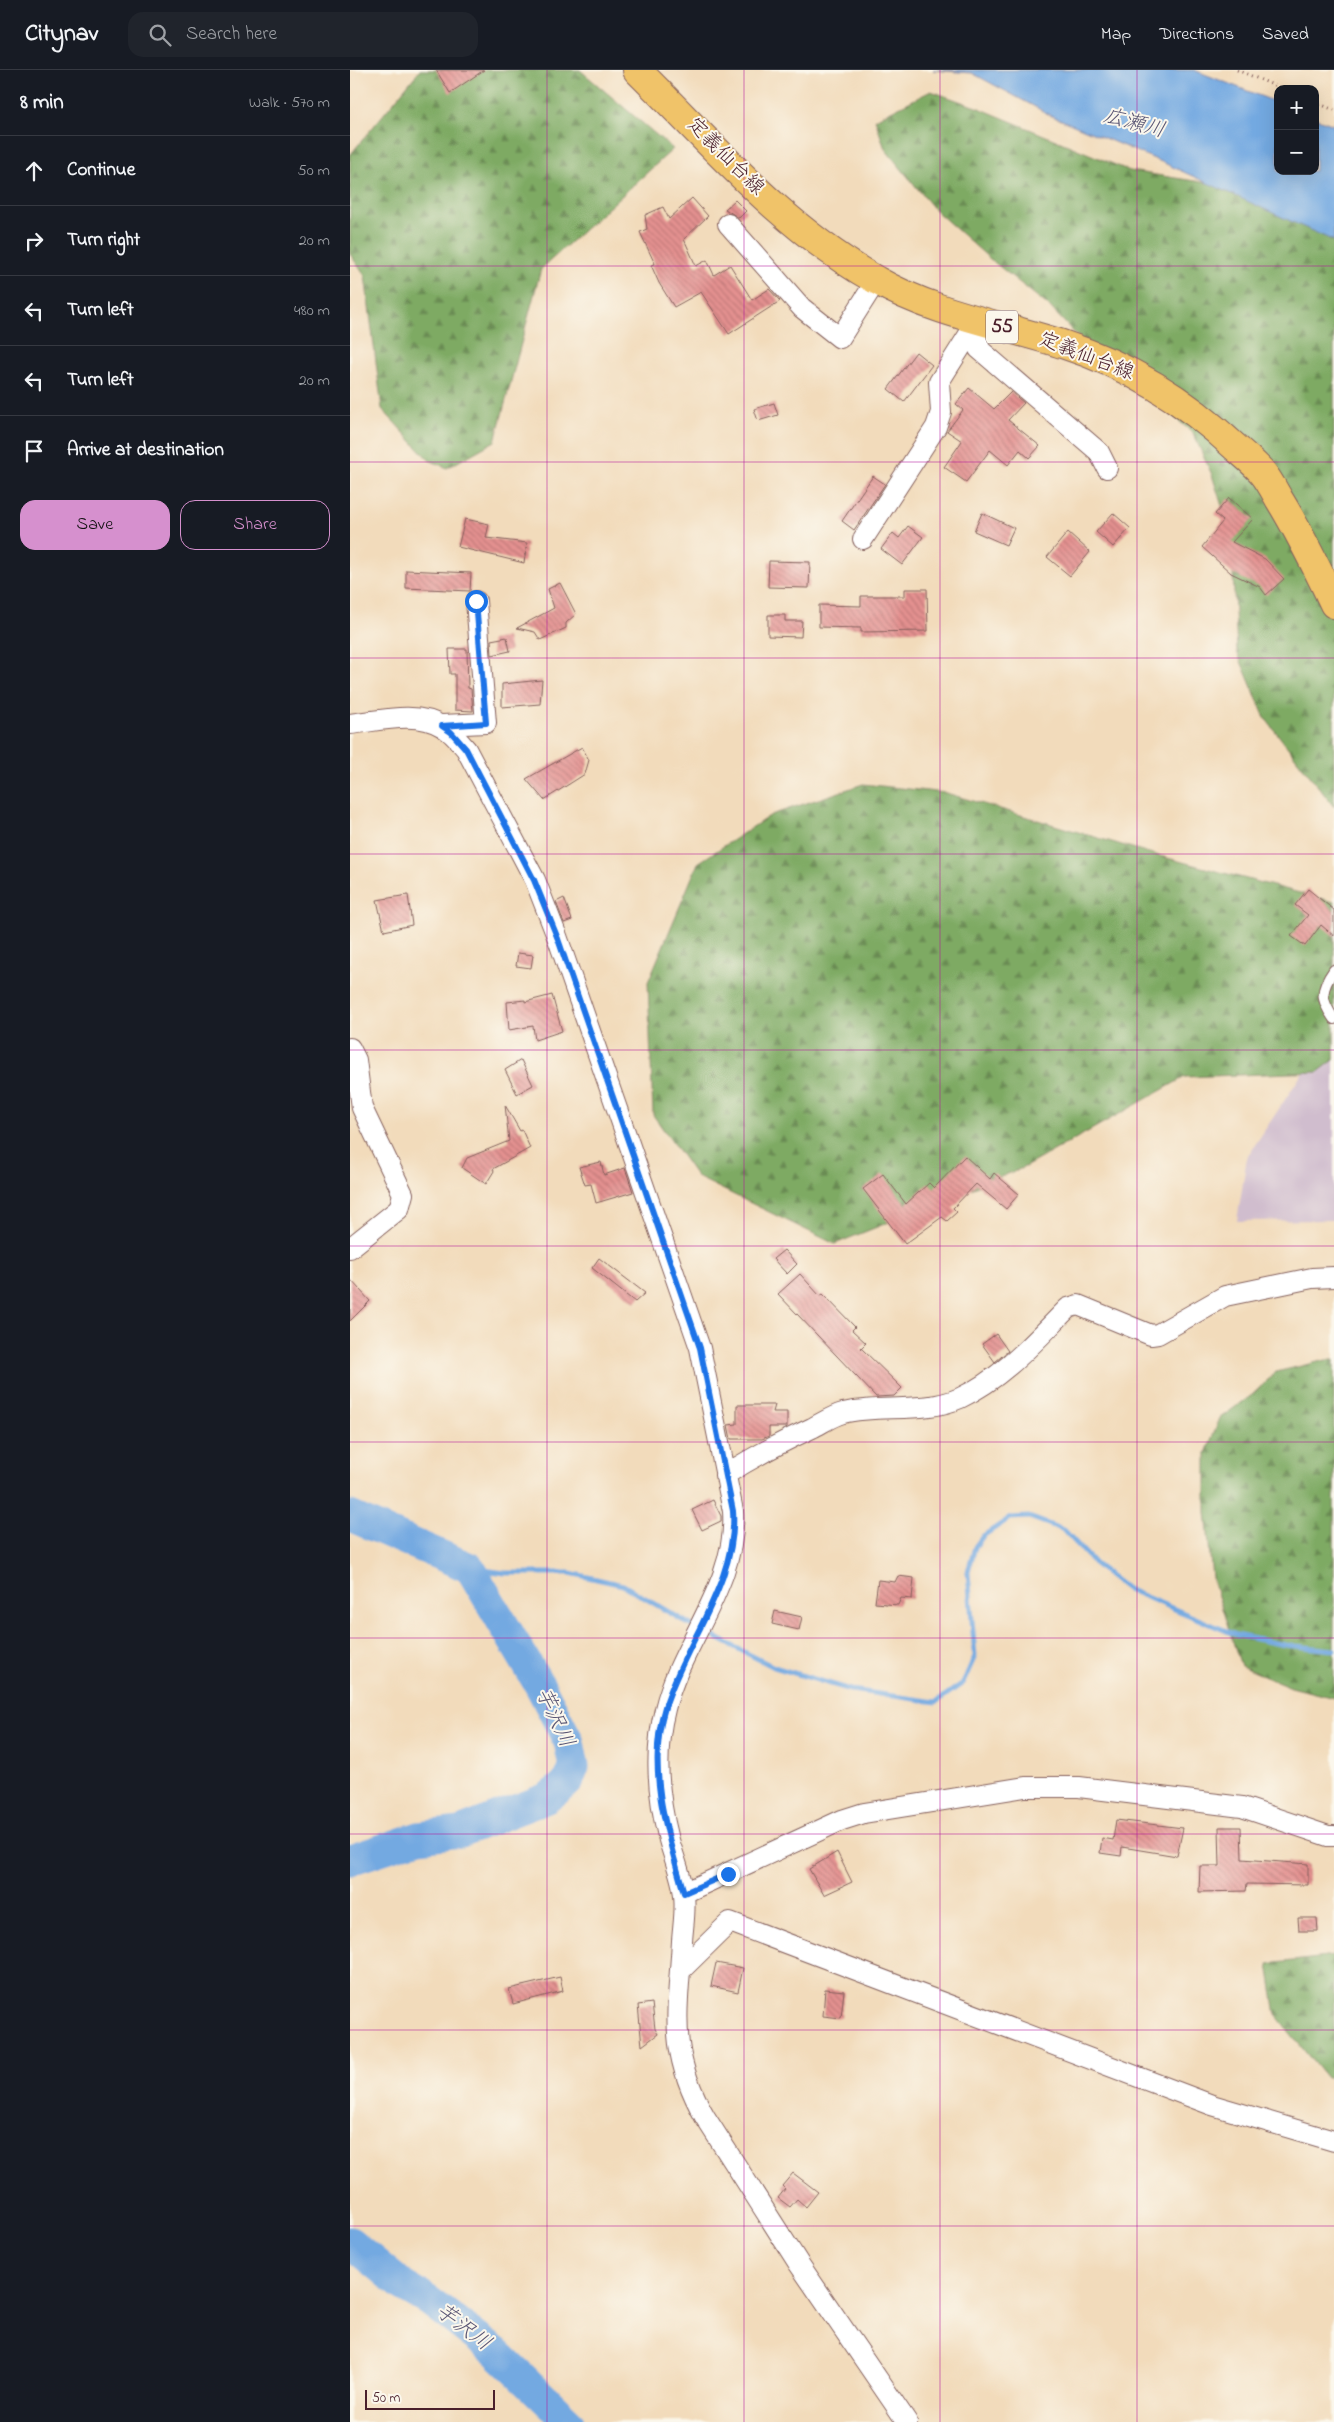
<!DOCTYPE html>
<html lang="en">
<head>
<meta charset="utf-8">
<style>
  body { margin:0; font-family:"Indie Flower","Klee One",sans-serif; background:#20242c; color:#f1f3f6 }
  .controls { position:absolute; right:15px; top:15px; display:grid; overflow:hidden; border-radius:10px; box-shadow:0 5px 20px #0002 }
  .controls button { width:45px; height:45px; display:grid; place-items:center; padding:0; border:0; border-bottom:1px solid #363941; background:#171b24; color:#f1f3f6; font:25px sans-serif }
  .scale { position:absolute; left:15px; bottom:12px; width:130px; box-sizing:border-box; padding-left:5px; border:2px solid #4a1f2b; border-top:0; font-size:14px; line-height:18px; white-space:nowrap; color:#4a1f2b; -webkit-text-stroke:4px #fbf7ec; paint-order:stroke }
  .stop { position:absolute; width:15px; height:15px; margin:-11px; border:4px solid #1a73e8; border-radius:50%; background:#fff }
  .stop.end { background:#1a73e8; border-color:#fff; box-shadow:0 1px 5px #0008 }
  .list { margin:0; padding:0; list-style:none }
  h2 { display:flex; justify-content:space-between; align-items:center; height:65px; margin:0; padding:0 20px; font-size:21px }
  h2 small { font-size:16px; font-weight:400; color:#9ea1a6 }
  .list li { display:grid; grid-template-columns:32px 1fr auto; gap:15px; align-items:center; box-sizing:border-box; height:70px; padding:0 20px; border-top:1px solid #363941 }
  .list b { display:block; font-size:19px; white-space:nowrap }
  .list em { font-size:16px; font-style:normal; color:#9ea1a6 }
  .actions { display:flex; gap:10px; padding:15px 20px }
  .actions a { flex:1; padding:11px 0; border:1px solid #d690ce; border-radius:15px; text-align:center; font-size:18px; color:#d690ce }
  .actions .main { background:#d690ce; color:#111 }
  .icon { flex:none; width:28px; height:28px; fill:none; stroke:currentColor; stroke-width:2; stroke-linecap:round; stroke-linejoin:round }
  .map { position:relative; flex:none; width:984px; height:2352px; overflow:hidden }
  header { display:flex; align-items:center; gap:30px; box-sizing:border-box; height:70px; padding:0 25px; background:#171b24; border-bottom:1px solid #363941 }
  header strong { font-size:24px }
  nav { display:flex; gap:28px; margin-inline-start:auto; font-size:18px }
  .search { width:350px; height:45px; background:#20242c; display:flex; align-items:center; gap:12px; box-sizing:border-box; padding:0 18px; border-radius:15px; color:#9ea1a6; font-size:19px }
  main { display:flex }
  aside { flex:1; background:#171b24 }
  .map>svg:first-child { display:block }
  .industrial { fill:#d0bdce }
  .forest { fill:url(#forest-firs); stroke:#646447 }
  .water { fill:#73a9e1; stroke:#5e6486 }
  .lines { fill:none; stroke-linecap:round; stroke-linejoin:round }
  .stream { stroke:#73a9e1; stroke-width:5 }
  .river { stroke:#73a9e1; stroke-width:31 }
  .building { fill:url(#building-back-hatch) }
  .service-casing { stroke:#85615d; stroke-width:12 }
  .minor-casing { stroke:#85615d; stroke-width:22 }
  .primary-casing { stroke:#85615d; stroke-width:30 }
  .path { stroke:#85615d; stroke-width:3; stroke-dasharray:1 4; stroke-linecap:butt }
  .service { stroke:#fff; stroke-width:10 }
  .minor { stroke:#fff; stroke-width:20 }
  .primary { stroke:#f0c369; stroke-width:28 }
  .route { stroke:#1a73e8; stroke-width:6 }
  .grid { fill:none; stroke:#b5179e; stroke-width:1; stroke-opacity:0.55 }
  .labels { text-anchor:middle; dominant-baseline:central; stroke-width:4; stroke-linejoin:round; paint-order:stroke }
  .shield { fill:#fbf7ec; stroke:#7f6065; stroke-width:1 }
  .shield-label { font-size:19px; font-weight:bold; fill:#4a1f2b }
  .street-label { font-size:20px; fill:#4a1f2b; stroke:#fbf7ec }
  .water-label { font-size:21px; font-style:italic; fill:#5a5674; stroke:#fbf7ec }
</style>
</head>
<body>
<header>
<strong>Citynav</strong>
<div class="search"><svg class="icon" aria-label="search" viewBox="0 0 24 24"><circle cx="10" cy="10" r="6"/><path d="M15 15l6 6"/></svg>Search here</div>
<nav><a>Map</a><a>Directions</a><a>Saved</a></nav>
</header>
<main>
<aside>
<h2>8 min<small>Walk · 570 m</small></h2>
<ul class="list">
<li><svg class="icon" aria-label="ahead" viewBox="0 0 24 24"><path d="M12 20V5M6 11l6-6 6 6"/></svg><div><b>Continue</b></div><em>50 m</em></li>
<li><svg class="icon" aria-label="right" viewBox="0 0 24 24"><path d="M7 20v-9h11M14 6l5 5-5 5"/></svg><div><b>Turn right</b></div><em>20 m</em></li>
<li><svg class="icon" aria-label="left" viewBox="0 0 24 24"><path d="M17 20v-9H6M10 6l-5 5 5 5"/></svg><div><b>Turn left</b></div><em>480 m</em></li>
<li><svg class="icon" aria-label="left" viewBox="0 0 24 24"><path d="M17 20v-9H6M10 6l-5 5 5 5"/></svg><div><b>Turn left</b></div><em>20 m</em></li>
<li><svg class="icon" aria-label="arrive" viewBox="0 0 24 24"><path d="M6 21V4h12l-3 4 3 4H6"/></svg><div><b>Arrive at destination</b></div></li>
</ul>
<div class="actions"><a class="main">Save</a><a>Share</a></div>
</aside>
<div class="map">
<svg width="984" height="2352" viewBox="0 0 984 2352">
  <defs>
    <pattern id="forest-firs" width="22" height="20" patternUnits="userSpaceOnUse" patternTransform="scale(1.25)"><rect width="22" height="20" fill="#7eaa63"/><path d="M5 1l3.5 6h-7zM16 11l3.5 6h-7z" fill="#698a52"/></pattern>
    <pattern id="building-back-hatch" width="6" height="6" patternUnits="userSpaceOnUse" patternTransform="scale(1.25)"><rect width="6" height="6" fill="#e49190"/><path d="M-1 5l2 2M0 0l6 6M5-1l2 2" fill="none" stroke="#bb7676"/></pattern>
  </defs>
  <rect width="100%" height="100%" fill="#fbf7ec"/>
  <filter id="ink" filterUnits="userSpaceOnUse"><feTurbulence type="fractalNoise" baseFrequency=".02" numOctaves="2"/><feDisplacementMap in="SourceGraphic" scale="10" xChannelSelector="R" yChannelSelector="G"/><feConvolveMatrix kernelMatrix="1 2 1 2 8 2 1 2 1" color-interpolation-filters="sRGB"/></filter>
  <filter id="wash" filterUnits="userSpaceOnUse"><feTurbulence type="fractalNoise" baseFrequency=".0096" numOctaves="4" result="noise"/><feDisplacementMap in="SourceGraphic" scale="20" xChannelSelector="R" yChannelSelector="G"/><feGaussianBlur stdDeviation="1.12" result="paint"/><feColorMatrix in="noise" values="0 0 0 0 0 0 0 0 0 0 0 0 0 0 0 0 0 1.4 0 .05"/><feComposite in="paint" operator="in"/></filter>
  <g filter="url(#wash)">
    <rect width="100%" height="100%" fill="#f2dbbb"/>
    <path class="industrial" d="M984,937V1150L887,1151L897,1087L979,963Z"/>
    <path class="forest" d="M70,0H230L323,79L191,199L145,371L97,398L79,390L32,339L15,206L0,184V85Z
      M581,21L629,38L780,101L891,118L984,129V737L915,648L887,582L881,464L862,405L843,363L794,321L746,286L700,237L640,189L586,141L535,79L525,49Z
      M513,714L596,723L806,785L984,832V990L968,1002L835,1007L675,1097L485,1174L347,1107L303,1045L298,912L348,793L421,745Z
      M976,1290H984V1628L941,1617L891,1596L862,1508L856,1442V1383L870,1348L902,1325L926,1302Z
      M984,1886V2008H976L926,1945L918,1894Z"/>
    <path class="water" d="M583,0H844L928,33V101H965V48L984,55V171L814,93L702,46L622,3Z"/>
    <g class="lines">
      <path class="stream" d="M120,1498L155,1503H220L273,1515L344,1557
        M351,1560L424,1597L501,1620L586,1632L613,1613L625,1586L618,1502L625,1477L633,1466L660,1448L679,1447L714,1460L745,1494L777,1519L886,1565L935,1575L984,1580"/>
      <path class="river" d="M0,1446L120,1498L190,1616L219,1672L224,1697L218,1712L197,1728L110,1762L69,1767L0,1790
        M0,2172L52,2215L79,2231L146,2282L219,2352"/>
    </g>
    <g id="blocks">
      <path class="building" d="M86,0H134L100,23Z
        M342,128L358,146L334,169L346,196L357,190L364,205L380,195L402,230L419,219L430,231L379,264L351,222L324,237L309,213L301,195L305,194L290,162L297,159L295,145L313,137L319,149Z
        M385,130L396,141L389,148L375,139Z
        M566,282L582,295L554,332L538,319Z
        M619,318L644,339L661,322L674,333L658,350L690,376L679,388L670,380L658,395L640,380L616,412L594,397L612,371L597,361L613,340L606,334Z
        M424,333L428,345L408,351L404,339Z
        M523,406L535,414L504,460L492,451Z
        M879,428L903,449L882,472L915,489L934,509L916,525L910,517L881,503L852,477L873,451L865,444Z
        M632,443L664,458L656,475L624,461Z
        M763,443L780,458L763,477L746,462Z
        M115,449L139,454L136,468L177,473L174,493L108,477Z
        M558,456L573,467L552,495L531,479L543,463L549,468Z
        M718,462L740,482L720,506L697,487Z
        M419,491L460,492L459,518L418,517Z
        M56,500L121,503L120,521L56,518Z
        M210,513L226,544L216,553V558L190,570L185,562L167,558L204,538L198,519Z
        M555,519H577L578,561L511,562V558L469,557V535L511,536V526H555Z
        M418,545H435V551H452L451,567L418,566Z
        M157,567L160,581L142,585L141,570Z
        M99,579H117L118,618L121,619L123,641L105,640V604H100Z
        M192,610L190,634L152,637V614Z
        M232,677L239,690L235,704L194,730L176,709Z
        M958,819L984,840V866L971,855L955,876L941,866L958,845L945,835Z
        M58,825L62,855L34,861L27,830Z
        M214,828L222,850L214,853L206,832Z
        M168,883L183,885L181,898L166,896Z
        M202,925L212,961L185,970L183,956L159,960L157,932L175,930V932Z
        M171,990L183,1015L167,1024L155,1000Z
        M155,1035L170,1061L172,1060L180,1078L143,1099L144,1101L136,1114L112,1098L117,1088L159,1071Z
        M615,1086L640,1109L644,1103L669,1124L656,1139L626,1114L603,1138L607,1142L597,1151L592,1147L555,1174L513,1119L533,1104L556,1134L579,1113L584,1118Z
        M251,1092L254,1105L275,1098L283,1122L246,1133L241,1114L235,1115L229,1097Z
        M434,1180L447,1194L437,1204L423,1189Z
        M249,1188L295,1223L285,1232L242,1198Z
        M450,1204L470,1226L473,1224L505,1257L502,1260L516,1273L511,1278L552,1318L544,1326L526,1327L428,1224Z
        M0,1209L20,1231L0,1251Z
        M646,1264L658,1281L645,1292L632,1274Z
        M387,1335H425L423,1342H437V1357H419V1366L412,1369H381L378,1355L387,1354Z
        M363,1430L371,1446V1451L352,1460L342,1440Z
        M548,1506L564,1508L562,1529L551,1528L548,1535L525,1533L528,1510L545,1512Z
        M425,1541L452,1547L449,1560L422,1554Z
        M766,1750L833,1758L827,1786L772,1777L771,1786L750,1783L752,1768L763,1770Z
        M869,1757H891L892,1789L958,1794V1815L897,1814L896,1821L849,1822L850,1796H870Z
        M487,1782L502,1812L474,1825L459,1799Z
        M948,1848H967L968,1861H949Z
        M366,1893L393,1898L388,1922L361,1916Z
        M210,1907L213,1921L163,1934L159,1919Z
        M475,1919L494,1921L491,1948L473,1946Z
        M302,1933L305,1959L308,1964L292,1976L288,1935Z
        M443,2103L468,2122L456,2137L447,2129L440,2137L428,2128L435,2119L432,2116Z"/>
    </g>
  </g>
  <g filter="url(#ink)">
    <use href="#blocks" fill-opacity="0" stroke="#85615d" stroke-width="1"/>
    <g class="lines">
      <g class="service-casing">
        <path id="service" d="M984,900C970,920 970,929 984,949"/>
      </g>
      <g class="minor-casing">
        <path id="minor" d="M378,154L452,238L490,268L526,211
          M628,250L629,279L749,382L757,398
          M513,469L586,357L591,342L589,312L628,250
          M0,654C29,651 67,640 93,657C102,662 109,671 116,679L185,810L208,869L350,1278L383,1441C388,1514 331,1572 315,1639C304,1682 308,1728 319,1770C324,1788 332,1807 334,1825C336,1840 333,1856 332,1871C328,1942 317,1980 355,2047L449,2194L557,2352
          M92,655L136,653L126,531
          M0,978L6,990L12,1038L53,1124L49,1139L0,1178
          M375,1405C403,1387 432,1372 462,1358C472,1353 482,1346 493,1343C530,1334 574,1344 610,1328C653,1308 685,1271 718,1238L728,1235L801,1265L808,1264L875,1226L962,1208L984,1207
          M334,1823L492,1750L514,1743L675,1717H729L892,1737L978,1766H984
          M330,1901L380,1852L862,2035L984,2071"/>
      </g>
      <g class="primary-casing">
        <path id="primary" d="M287,0C362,74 433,158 526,210C582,243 654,255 715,275C780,296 836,331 885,377C894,385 904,393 912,402C919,410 924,420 929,429C950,463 967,498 984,534"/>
      </g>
      <path class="path" d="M887,0L933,19
        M965,32L984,40"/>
      <use href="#service" class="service"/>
      <use href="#minor" class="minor"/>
      <use href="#primary" class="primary"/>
    </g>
  </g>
  <g class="lines" filter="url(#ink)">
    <path class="route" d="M126,531L136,653L92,656L101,662L116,679L184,810L208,869L350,1278L383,1441C388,1511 335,1572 315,1637C296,1698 317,1764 334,1823L378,1804"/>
  </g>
  <path class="grid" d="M197,0V2352M394,0V2352M590,0V2352M787,0V2352M0,196H984M0,392H984M0,588H984M0,784H984M0,980H984M0,1176H984M0,1372H984M0,1568H984M0,1764H984M0,1960H984M0,2156H984"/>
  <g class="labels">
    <rect class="shield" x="636" y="240.5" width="32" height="33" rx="4"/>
    <g class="shield-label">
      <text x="652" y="257">55</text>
    </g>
    <g class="street-label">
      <text transform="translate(375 87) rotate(45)">定義仙台線</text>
      <text transform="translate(736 287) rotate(21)">定義仙台線</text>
    </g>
    <g class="water-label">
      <text transform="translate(784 54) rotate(15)">広瀬川</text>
      <text transform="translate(204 1648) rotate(65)">芋沢川</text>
      <text transform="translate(113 2258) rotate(37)">芋沢川</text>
    </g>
  </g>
</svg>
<div class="controls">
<button>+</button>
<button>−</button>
</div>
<div class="scale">50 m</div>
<div class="stop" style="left:126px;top:531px"></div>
<div class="stop end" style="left:378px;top:1804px"></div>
</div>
</main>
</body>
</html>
